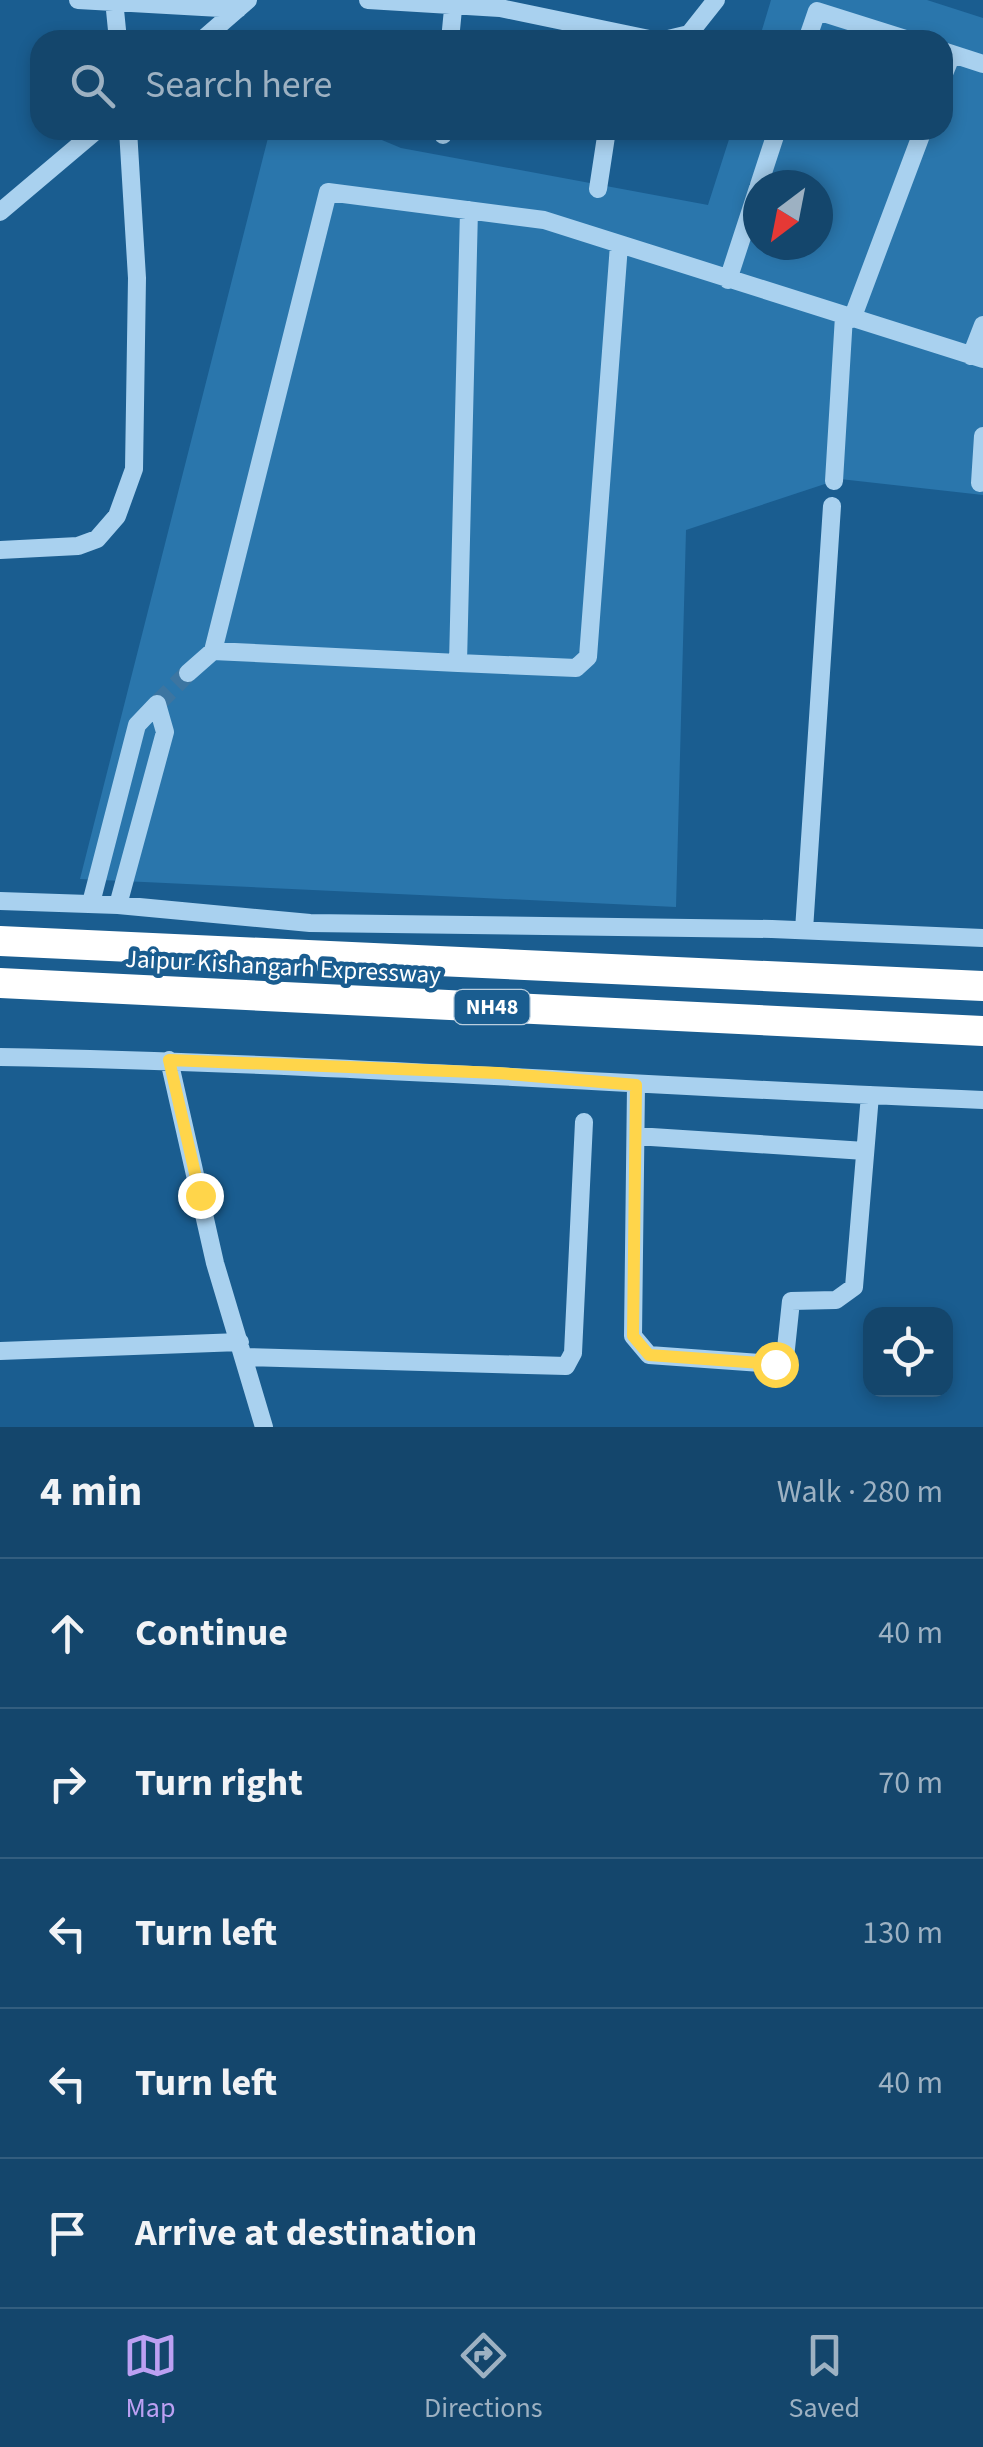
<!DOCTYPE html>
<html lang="en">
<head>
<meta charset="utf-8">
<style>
  body { margin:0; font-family:"Source Sans 3",sans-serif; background:#1d4d72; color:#f1f3f6 }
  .controls { position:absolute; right:30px; bottom:30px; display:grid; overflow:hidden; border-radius:20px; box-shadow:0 5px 15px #0003 }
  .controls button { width:90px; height:90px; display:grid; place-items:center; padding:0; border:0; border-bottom:2px solid #335e7f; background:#14466c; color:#f1f3f6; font:50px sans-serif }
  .compass { position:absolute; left:743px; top:170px; width:90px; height:90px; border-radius:50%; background:#14466c; box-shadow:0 5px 15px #0003; rotate:212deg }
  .stop { position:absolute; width:30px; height:30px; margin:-22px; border:8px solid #ffd54a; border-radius:50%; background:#fff }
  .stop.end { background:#ffd54a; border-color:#fff; box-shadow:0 2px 10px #0008 }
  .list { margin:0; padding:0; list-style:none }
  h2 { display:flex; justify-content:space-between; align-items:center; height:130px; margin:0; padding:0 40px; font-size:42px }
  h2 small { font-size:32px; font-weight:400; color:#9db1c2 }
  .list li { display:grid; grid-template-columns:65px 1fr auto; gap:30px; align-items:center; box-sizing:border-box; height:150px; padding:0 40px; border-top:2px solid #335e7f }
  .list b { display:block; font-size:38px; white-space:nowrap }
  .list em { font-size:32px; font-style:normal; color:#9db1c2 }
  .icon { flex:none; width:55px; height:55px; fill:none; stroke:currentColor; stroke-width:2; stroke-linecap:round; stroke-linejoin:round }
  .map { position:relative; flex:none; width:983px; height:1427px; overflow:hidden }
  .search { position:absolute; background:#14466c; box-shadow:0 5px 15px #0003; left:30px; right:30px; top:30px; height:110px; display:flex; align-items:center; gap:25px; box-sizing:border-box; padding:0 35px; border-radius:30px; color:#9db1c2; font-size:38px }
  .sheet { height:880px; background:#14466c }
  nav { display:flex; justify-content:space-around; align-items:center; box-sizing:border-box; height:140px; border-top:2px solid #335e7f; background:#14466c; font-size:28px; color:#9db1c2 }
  nav a { display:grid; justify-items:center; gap:5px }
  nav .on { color:#bca0f2 }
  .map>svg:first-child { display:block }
  .green { fill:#2a76ac; fill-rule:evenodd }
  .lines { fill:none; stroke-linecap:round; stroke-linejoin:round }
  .minor-tunnel { stroke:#3c75a1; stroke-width:18; stroke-dasharray:18 9; stroke-linecap:butt }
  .minor { stroke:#a9d1ef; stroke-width:18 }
  .highway { stroke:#fff; stroke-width:30 }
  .route { stroke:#ffd54a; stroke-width:12 }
  .labels { text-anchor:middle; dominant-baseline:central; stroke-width:9; stroke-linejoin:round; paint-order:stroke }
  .shield { fill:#1a5d90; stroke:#bacede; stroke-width:2.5 }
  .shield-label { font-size:22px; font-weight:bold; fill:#fff }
  .street-label { font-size:25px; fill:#fff; stroke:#1a5d90 }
</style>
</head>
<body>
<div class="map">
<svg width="983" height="1427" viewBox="0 0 983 1427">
  <rect width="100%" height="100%" fill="#1a5d90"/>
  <path class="green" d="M771,0H927L983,18V495L840,479L686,530L676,907L80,879L270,130H358L401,148L708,205L732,130H943V40H759ZM758,185H818V245H758Z"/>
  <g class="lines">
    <path class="minor-tunnel" d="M157,704L188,673"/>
    <path class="minor" d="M78,0L238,9
      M114,0L118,40
      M368,0L500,8L654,40
      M202,40L248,0
      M450,40L453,9
      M664,40L689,34L716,0
      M807,40L817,11L909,40
      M943,51L983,64
      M943,76L952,54
      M443,135V130
      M759,185L777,130
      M598,189L607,130
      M0,212L97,130
      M728,280L758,188
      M852,319L923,130
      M971,356L983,325
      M834,481L844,316
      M980,483L983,436
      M0,550L78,546L97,539L117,516L134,469L137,278L128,130
      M213,651L458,663L469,210
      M458,663L576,668L588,657L619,245
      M188,673L213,651L328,192L544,220L983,359
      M0,901L118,905L310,923L772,929L983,938
      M91,903L137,725L157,704L165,732L118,905
      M804,930L832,506
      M0,1057C328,1063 655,1087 983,1100
      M169,1060L215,1263L264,1427
      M636,1085L633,1336L649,1355L775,1364L785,1358L791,1301L836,1300L854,1287L870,1095
      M636,1136L865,1151
      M0,1351L240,1342
      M245,1357L566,1366L573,1353L584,1122"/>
    <path class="highway" d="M0,941L983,986
      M0,983L983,1031"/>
  </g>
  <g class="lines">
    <path class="route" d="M200,1195L169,1060L498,1073L636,1085L633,1336L649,1355L775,1364"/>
  </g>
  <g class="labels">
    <rect class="shield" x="454.5" y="990" width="75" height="34" rx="8"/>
    <g class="shield-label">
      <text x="492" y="1007">NH48</text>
    </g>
    <g class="street-label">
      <text transform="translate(283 967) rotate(3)">Jaipur Kishangarh Expressway</text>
    </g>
  </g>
</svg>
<div class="controls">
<button><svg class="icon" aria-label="locate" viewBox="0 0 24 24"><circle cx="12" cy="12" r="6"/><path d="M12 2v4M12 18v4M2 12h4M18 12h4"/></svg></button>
</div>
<svg class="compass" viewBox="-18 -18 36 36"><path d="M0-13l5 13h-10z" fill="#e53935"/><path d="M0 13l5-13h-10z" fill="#9db1c2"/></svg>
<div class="stop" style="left:775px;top:1364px"></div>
<div class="stop end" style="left:200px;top:1195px"></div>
<div class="search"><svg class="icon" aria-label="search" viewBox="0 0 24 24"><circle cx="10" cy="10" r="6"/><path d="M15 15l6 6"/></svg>Search here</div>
</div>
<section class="sheet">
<h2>4 min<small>Walk · 280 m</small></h2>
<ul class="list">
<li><svg class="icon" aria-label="ahead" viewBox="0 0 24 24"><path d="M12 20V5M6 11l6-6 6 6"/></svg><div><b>Continue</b></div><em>40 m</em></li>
<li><svg class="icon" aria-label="right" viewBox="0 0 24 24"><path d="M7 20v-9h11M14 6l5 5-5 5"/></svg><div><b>Turn right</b></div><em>70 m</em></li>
<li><svg class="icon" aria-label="left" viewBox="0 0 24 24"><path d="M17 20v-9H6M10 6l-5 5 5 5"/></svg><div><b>Turn left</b></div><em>130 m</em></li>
<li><svg class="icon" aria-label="left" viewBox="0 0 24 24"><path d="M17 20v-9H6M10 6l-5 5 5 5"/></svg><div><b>Turn left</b></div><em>40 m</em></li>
<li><svg class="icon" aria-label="arrive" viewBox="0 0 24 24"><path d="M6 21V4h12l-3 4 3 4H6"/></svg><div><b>Arrive at destination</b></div></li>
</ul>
</section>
<nav>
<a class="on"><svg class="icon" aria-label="map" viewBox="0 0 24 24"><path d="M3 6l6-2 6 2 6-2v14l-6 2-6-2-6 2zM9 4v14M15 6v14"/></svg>Map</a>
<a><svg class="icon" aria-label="directions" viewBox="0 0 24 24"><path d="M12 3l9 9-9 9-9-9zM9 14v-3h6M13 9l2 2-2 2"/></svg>Directions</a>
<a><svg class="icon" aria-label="saved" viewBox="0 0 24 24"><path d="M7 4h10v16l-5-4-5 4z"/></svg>Saved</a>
</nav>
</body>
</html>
